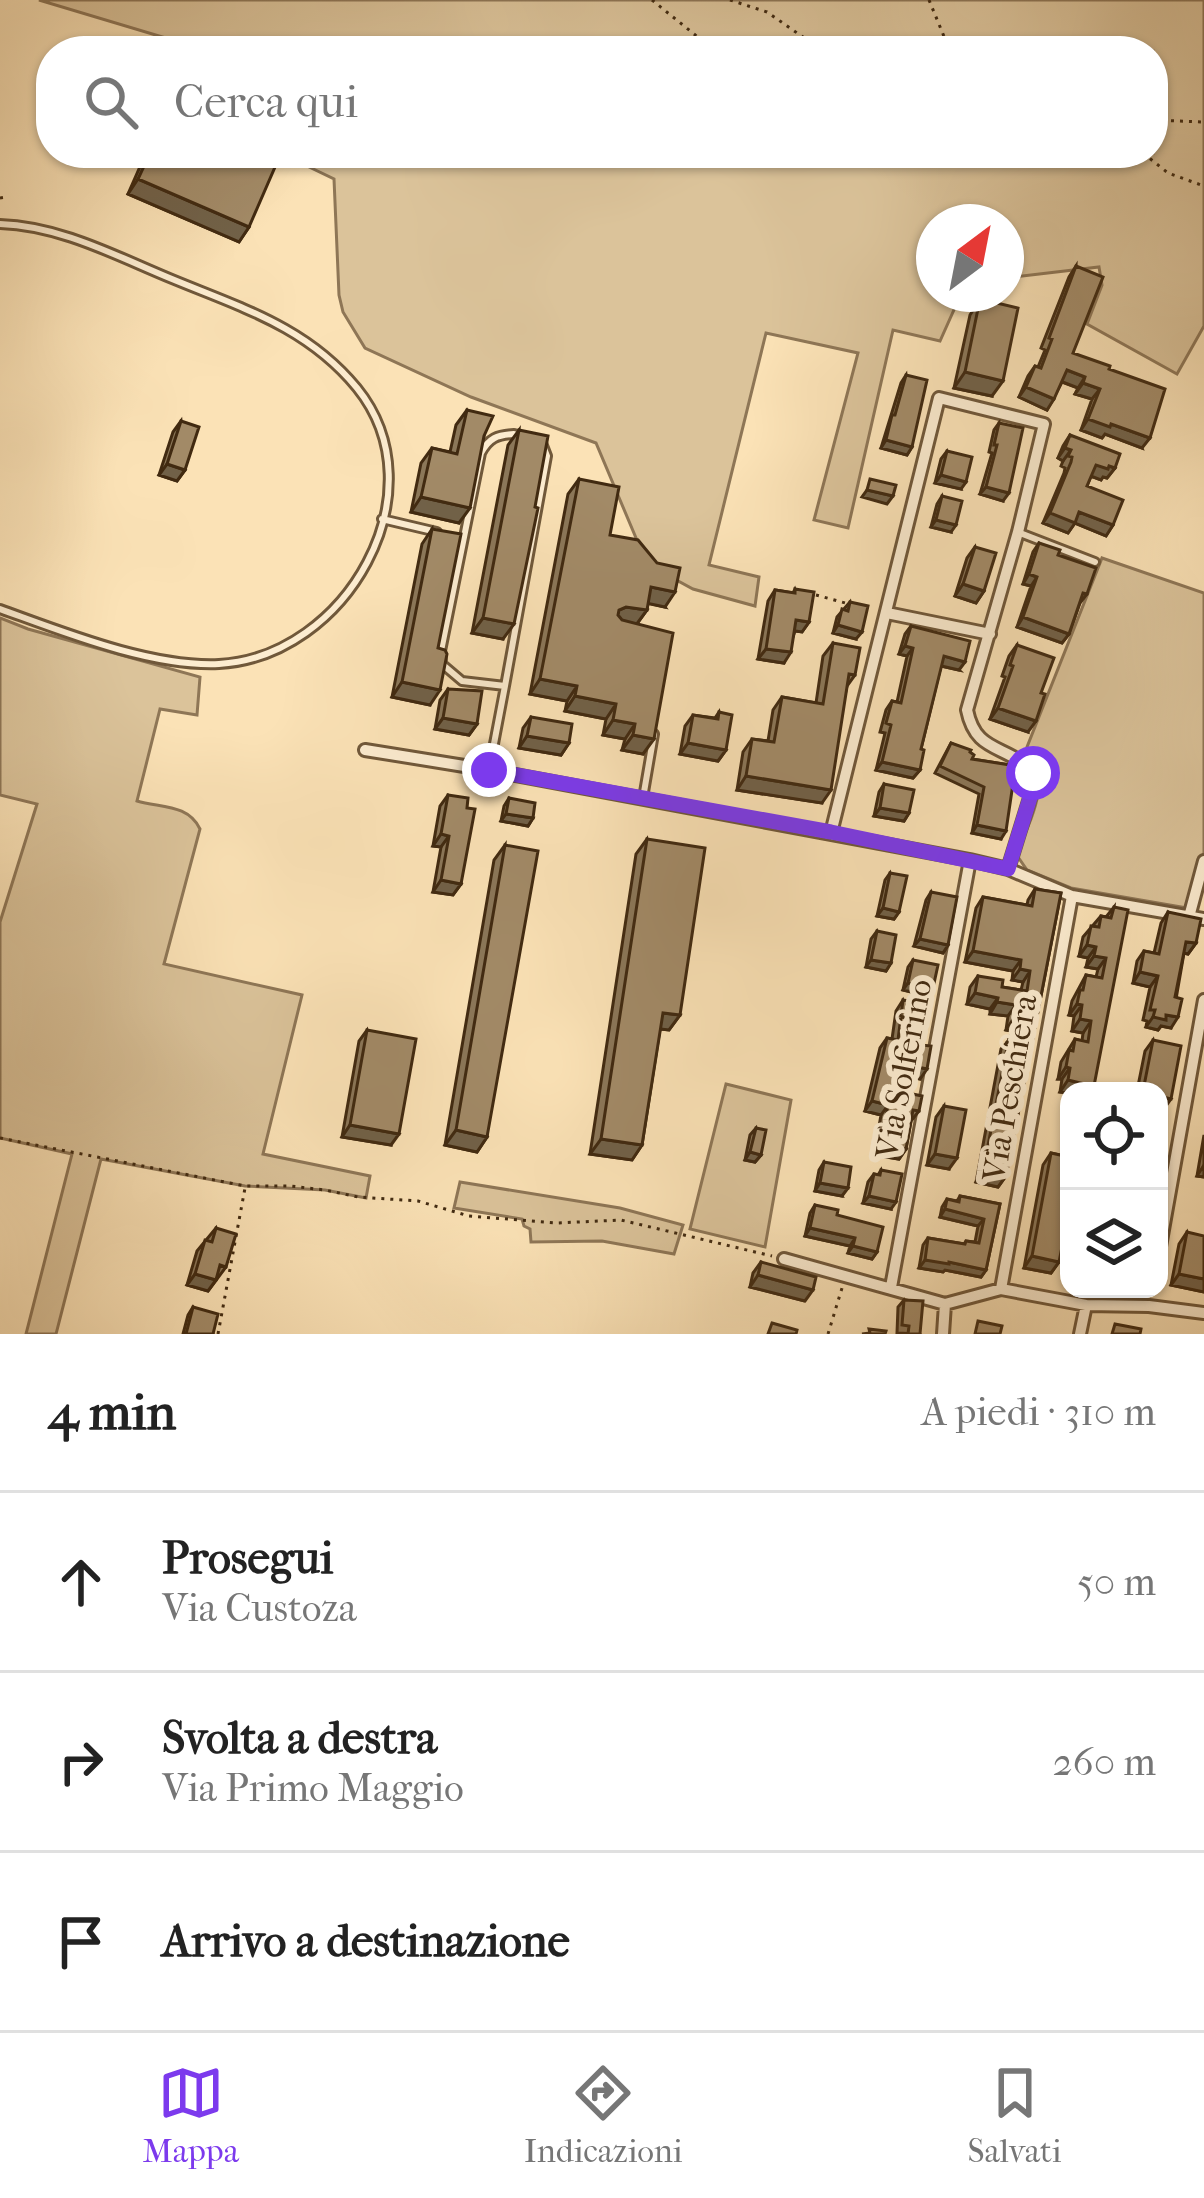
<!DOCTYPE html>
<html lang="it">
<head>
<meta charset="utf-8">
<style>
  body { margin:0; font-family:"IM FELL French Canon",serif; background:#f2f2f2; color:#222 }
  .controls { position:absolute; right:36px; bottom:36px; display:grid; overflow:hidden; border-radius:24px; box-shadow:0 3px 9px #0004 }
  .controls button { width:108px; height:108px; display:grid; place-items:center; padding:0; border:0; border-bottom:3px solid #e0e0e0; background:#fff; color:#222; font:60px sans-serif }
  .compass { position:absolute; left:916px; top:204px; width:108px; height:108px; border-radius:50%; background:#fff; box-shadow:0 3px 9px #0004; rotate:32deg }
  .stop { position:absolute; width:36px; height:36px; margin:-27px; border:9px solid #7c3aed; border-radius:50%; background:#fff }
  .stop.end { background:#7c3aed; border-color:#fff; box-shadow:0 3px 12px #0008 }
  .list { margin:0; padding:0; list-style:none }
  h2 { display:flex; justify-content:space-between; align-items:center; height:156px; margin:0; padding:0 48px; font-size:51px }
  h2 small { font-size:39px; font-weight:400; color:#767676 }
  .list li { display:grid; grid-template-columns:78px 1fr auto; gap:36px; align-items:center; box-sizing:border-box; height:180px; padding:0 48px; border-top:3px solid #e0e0e0 }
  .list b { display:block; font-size:45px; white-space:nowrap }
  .list p { margin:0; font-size:39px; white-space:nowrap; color:#767676 }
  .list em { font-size:39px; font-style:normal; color:#767676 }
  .icon { flex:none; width:66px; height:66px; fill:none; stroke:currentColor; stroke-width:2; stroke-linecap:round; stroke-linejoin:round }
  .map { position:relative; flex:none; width:1204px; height:1334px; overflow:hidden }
  .search { position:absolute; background:#fff; box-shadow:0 3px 9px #0004; left:36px; right:36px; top:36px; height:132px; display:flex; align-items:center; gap:30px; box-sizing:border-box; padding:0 42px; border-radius:48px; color:#767676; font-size:45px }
  .sheet { height:696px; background:#fff }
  nav { display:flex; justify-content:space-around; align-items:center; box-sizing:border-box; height:168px; border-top:3px solid #e0e0e0; background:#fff; font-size:33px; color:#767676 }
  nav a { display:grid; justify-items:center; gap:6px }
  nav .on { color:#7c3aed }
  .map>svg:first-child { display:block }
  .green { fill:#dbc39a; stroke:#8e7656; stroke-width:3 }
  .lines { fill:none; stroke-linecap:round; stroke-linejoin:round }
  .service-casing { stroke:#70583a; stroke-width:12 }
  .minor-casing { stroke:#70583a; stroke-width:16 }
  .path { stroke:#412a11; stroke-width:3; stroke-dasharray:3 6; stroke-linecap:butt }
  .service { stroke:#fcecd0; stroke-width:6 }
  .minor { stroke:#fcecd0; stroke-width:10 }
  .wall { fill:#8b7759; stroke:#412a11; stroke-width:3 }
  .shaded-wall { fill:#716148; stroke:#412a11; stroke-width:3 }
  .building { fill:#a28a67; stroke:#412a11; stroke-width:3 }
  .route { stroke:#7c3aed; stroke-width:15 }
  .labels { text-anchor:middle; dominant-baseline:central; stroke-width:12; stroke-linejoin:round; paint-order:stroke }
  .street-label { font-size:33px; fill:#412a11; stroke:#fcecd0 }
</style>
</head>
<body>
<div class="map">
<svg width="1204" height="1334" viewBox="0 0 1204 1334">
  <rect width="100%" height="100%" fill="#fbe2b6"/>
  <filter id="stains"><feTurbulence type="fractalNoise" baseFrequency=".00167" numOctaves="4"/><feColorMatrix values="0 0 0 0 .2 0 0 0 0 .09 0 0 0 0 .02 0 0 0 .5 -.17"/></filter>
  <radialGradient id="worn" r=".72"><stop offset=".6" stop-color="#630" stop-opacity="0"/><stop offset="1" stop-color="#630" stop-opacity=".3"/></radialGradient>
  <path class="green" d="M39,0H1204V326L1177,374L1087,324L1102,285L1099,267L1006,278V222H934V294H961L940,341L893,330L848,528L814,520L858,353L766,333L709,565L759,577L755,606L693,589L647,564L596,443L471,397L365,348L343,312L339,295L334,179L280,153H1153V51H209Z
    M1102,558L1204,593V853L1187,908L1071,888L1027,870L1016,854C1031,819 1053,780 1027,747Z
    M0,618L28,629L200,677L197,715L160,709L137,801C161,808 188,804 200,829L164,964L302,995L263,1154L370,1176L366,1198L325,1190L245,1186L101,1159L56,1334H26L72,1154L0,1138V922L37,804L0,795Z
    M726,1084L791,1100L765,1247L690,1229Z
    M460,1182L620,1208L683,1225L674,1254L602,1241L531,1242L530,1229L524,1226L522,1219L454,1208Z"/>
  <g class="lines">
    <g class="service-casing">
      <path id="service" d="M0,224C61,226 116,256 172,279C242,308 307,327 357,388C441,492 346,657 219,664C150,667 64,632 0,609
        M514,434L542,443L547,456L505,686L462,681L442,664L441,651L481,453C489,438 497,435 514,434Z
        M382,519L437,532
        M1020,533L1095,562
        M489,770L505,686
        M643,798L654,734"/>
    </g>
    <g class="minor-casing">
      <path id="minor" d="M887,613L990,634
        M365,750L489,770L970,860L1008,869L1072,896L1204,919
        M831,833L939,398L1044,424L1018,532L967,710C976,755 1007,743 1033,773V788L1008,869
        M1189,917L1204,861
        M1159,1252L1204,1000
        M784,1259L945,1304L943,1334
        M891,1287L970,860
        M1001,1289L1072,896
        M945,1304L1001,1289L1086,1305L1149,1306L1204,1313
        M1080,1334L1086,1305"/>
    </g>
    <path class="path" d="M652,0L715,51
      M730,0L767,12L823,51
      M929,0L950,51
      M1153,120L1204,122
      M1143,153L1168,173L1204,186
      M0,198L7,197
      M816,595L849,604
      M0,1138L245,1186H290L325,1190L358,1197L418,1201L469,1216L557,1223L621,1220L772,1256
      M218,1334L245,1188
      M828,1334L842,1288"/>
    <use href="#service" class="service"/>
    <use href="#minor" class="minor"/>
  </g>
  <path class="wall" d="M146,153H242L249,227L239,242L128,194Z
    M1076,266L1073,353L1109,369L1142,448L1105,434L1102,438L1081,430L1092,399L1075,394L1078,388L1062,382L1047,410L1019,397L1028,376L1035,366L1038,367L1045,350L1041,348L1069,277Z
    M980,299L992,396L954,388L970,315Z
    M906,375L912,447L907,455L881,448L901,383Z
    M467,410L484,436L459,523L411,512L421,463L432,448L450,452L456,425Z
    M181,421L185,470L177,481L159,475L173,432Z
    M999,423L1003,501L980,494L992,453L989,452L994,430Z
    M519,430L503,639L472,633L508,445Z
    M1070,435L1115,468L1107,478L1103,477L1101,480L1091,476L1087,486L1113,525L1106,536L1075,523L1068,533L1043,523L1064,473L1065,468L1061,466L1063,461L1058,458L1063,446Z
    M947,451L961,489L935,483L941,459Z
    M579,479L610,535L665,607L648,603L647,610L637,624L643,754L622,750L625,739L603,735L606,719L565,711L567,701L530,694L568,494Z
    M942,496L951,532L931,527L937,504Z
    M432,529L438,648L430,705L392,697L422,544Z
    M1039,543L1058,555L1087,594L1080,603L1069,634L1062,643L1017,627L1031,586L1023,584L1033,552Z
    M975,547L984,591L976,603L955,596L967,558Z
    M795,589L809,622L802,632L795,631L784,663L758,659L768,601L775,590L793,593Z
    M850,602L856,639L833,633L837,617Z
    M911,626L959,670L941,666L921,749L920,770L913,778L876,770L885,733L880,732L886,710L892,701L897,702L907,656L899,654L905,634Z
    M833,643L855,675L847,686L822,803L737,790L743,752L752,739L768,741L773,710L782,697L816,703L823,656Z
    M1017,645L1028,732L990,719L1005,677L1002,676L1009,656Z
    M448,689L477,724L469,735L435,729L440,700Z
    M719,712L726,750L718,761L680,754L685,726L693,715L715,718Z
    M531,717L569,743L561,755L519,748L523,728Z
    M951,743L970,752L972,759L1010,765L1001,839L972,833L979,794L935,773Z
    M884,784L909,813L904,821L874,816L879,792Z
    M448,795L467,808L461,884L453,895L433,892L441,847L433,846L440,806Z
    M509,798L533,818L528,826L501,821L504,806Z
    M647,839L680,1015L669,1030L660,1029L642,1145L632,1160L590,1154L636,854Z
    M505,845L487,1137L477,1152L445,1145L494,860Z
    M890,873L899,912L894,919L877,916L885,880Z
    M1035,889L1061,893L1006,1176L998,1187L976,1182L1001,1049L1010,1039L1012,1031L1006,1030L1008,1016L990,1014V1009L967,1004L970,987L978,976L1002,987L1021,990L1023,982L1012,980L1013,971L965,962L976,908L983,897L1027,905L1028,900Z
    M931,892L948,945L943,953L914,946L926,900Z
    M1114,907L1093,1091H1069V1093L1060,1092L1062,1079H1058L1061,1062L1075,1039L1082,1041L1083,1033L1072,1031L1074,1016L1069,1015L1072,1001L1086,975L1096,977L1098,969L1086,967L1088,958L1079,956L1083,937L1101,916L1106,917Z
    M1168,912L1196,943L1188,954L1184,953L1171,1028L1161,1026L1158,1030L1146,1027L1147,1021L1143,1020L1150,987L1133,983L1137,961L1144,951L1154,953L1161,923Z
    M877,931L891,963L886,971L866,967L871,939Z
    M913,960L928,996L903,990L908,967Z
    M903,1000L921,1045L920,1079L906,1076L903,1092L919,1111L911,1121L906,1149L899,1159L874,1155L881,1115L865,1111L880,1048L887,1038L892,1039L896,1011Z
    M367,1030L391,1145L342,1137L359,1041Z
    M1153,1040L1163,1110L1159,1091H1137L1145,1051Z
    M944,1106L949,1169L927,1165L936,1117Z
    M756,1128L761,1155L755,1162L745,1160L750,1135Z
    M1204,1135V1177L1197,1176Z
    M1051,1153L1069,1157V1224H1066L1059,1262L1051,1273L1024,1268L1043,1165Z
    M824,1162L842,1196L815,1191L819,1170Z
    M881,1170L891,1209L863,1203L868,1182L874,1174L878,1175Z
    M960,1196L1000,1204L986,1270L981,1277L945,1270L943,1272L919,1268L923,1245L928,1238L964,1244L966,1241L975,1242L978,1226L940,1217L942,1207L947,1199L957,1201Z
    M815,1205L837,1215L877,1252L872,1259L848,1253L850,1246L805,1236L810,1213Z
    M216,1228L226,1267L208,1291L187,1285L197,1251Z
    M1187,1232L1204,1292L1171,1285L1179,1244Z
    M761,1262L805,1301L750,1287L753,1273Z
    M904,1300L920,1334L897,1333L898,1307Z
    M193,1307L213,1334H183L188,1315Z"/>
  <path class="shaded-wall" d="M138,179L249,227L239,242L128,194Z
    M1067,370L1085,377L1078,388L1060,381Z
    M965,372L1003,381L992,396L954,388Z
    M1083,383L1100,389L1092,399L1075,394Z
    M1026,387L1054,399L1047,410L1019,397Z
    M1088,419L1111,424L1150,438L1142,448L1105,434L1102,438L1081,430Z
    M886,440L912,447L907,455L881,448Z
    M1065,448L1071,450L1063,461L1058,458Z
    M167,464L185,470L177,481L159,475Z
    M1096,465L1109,466L1115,468L1107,478L1103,477L1101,480L1088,475Z
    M941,475L966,482L961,489L935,483Z
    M986,487L1009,493L1003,501L980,494Z
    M867,490L893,496L887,504L862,497Z
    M421,497L470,508L459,523L411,512Z
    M1079,512L1113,525L1106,536L1075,523L1068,533L1043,523L1050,513Z
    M936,520L956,525L951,532L931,527Z
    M1029,574L1037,577L1031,586L1023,584Z
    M963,584L984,591L976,603L955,596Z
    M651,587L675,592L665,607L641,602Z
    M626,607L647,610L636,625L615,622L619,610Z
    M1023,617L1069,634L1062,643L1017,627Z
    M483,618L514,624L503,639L472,633Z
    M796,620L809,622L802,632L789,630Z
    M838,625L862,632L856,639L833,633Z
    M905,646L913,648L907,656L899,654Z
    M766,649L791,652L784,663L758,659Z
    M944,656L965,662L959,670L937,665Z
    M540,679L577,686L567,701L530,694Z
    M402,682L440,690L430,705L392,697Z
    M575,696L616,704L606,719L565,711Z
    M998,708L1036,721L1028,732L990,719Z
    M443,718L477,724L469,735L435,729Z
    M613,720L635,724L625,739L603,735Z
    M633,735L654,739L643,754L622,750Z
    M527,736L569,743L561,755L519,748Z
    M688,743L726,750L718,761L680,754Z
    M882,762L920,770L913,778L876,770Z
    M746,776L831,790L822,803L737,790Z
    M880,808L909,813L904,821L874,816Z
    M506,814L533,818L528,826L501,821Z
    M977,825L1006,831L1001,839L972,833Z
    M441,834L449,836L441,847L433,846Z
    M441,880L461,884L453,895L433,892Z
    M883,908L899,912L894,919L877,916Z
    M920,939L948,945L943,953L914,946Z
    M1186,942L1196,943L1188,954L1179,952Z
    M1087,945L1096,947L1088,958L1079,956Z
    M973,951L1021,960L1013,971L965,962Z
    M1094,956L1106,958L1098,969L1086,967Z
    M871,960L891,963L886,971L866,967Z
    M1020,969L1030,971L1023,982L1012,980Z
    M1140,972L1158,976L1150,987L1133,983Z
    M908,983L933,988L928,996L903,990Z
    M975,993L998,998L990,1009L967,1004Z
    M997,1002L1016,1005L1008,1016L990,1014Z
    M1077,1004L1082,1005L1074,1016L1069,1015Z
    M663,1013L680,1015L669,1030L652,1028Z
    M1166,1015L1178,1017L1171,1028L1161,1026L1158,1030L1146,1027L1153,1017Z
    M1014,1018L1019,1019L1012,1031L1006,1030Z
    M1080,1019L1091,1021L1083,1033L1072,1031Z
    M909,1065L927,1069L920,1079L902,1075Z
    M1066,1067L1070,1068L1062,1079H1058Z
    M1068,1080L1081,1083L1075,1091H1069V1093L1060,1092Z
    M1159,1096L1171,1099L1163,1110L1159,1109Z
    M872,1101L888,1105L881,1115L865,1111Z
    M350,1125L399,1134L391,1145L342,1137Z
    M456,1130L487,1137L477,1152L445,1145Z
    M601,1139L642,1145L632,1160L590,1154Z
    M881,1145L906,1149L899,1159L874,1155Z
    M750,1152L761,1155L755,1162L745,1160Z
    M935,1154L957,1158L949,1169L927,1165Z
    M1204,1165V1177L1197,1176Z
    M983,1171L1006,1176L998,1187L976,1182Z
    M820,1183L848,1188L842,1196L815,1191Z
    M869,1196L896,1202L891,1209L863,1203Z
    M945,1209L984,1219L978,1226L940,1217Z
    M810,1228L855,1238L850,1246L805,1236Z
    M853,1246L877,1252L872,1259L848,1253Z
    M1032,1256L1059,1262L1051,1273L1024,1268Z
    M925,1260L949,1262L986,1270L981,1277L945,1270L943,1272L919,1268Z
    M195,1274L216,1280L208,1291L187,1285Z
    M1179,1274L1204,1279V1292L1171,1285Z
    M758,1275L813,1290L805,1301L750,1287Z"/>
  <path class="building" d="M150,153H242L275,167L249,227L138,179Z
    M1076,266L1103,277L1073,353L1110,366L1109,369L1165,389L1150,438L1111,424L1110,427L1088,419L1100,389L1083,383L1085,377L1067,370L1054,399L1026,387L1035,366L1041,368L1052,339L1049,338Z
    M980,299L1018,308L1003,381L965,372Z
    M906,375L927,380L912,447L886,440L892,415H895Z
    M467,410L493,416L484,436L470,508L421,497L432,448L457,454Z
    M181,421L199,427L185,470L167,464Z
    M999,423L1023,428L1009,493L986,487L997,445H994Z
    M519,430L548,436L535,507L538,508L514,624L483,618Z
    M1070,435L1120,454L1115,468L1109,466L1108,469L1096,465L1087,486L1123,500L1113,525L1079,512L1075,523L1050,513L1071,462L1072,457L1068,456L1071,450L1065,448Z
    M947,451L972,457L966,482L941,475Z
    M579,479L619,487L610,535L638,540L657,563L680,568L675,592L651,587L647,610L626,607L619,610L618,615L622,620L673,633L654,739L633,735L635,724L613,720L616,704L575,696L577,686L540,679Z
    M870,479L896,485L893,496L867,490Z
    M942,496L962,501L956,525L936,520Z
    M432,529L461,534L438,648L445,650L447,654L440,690L402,682Z
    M1039,543L1060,550L1058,555L1096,568L1087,594L1083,593L1069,634L1023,617L1037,577L1029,574Z
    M975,547L996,553L984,591L963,584Z
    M795,589L814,592L809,622L796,620L791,652L766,649L775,590L795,593Z
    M850,602L868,606L862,632L838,625L842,609L848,611Z
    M911,626L970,641L965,662L944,656L921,749L924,750L920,770L882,762L891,725L886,723L892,701L901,703L913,648L905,646Z
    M833,643L860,648L855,675L849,674L831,790L746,776L752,739L774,742L782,697L823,704Z
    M1017,645L1054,658L1041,693L1045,694L1036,721L998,708L1013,666L1010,665Z
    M448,689L482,691L477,724L443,718Z
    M719,712L732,715L726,750L688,743L693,715L718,719Z
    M531,717L572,724L569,743L527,736Z
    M951,743L971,750L970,752L974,755L972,759L1010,765L1009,769L1015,770L1006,831L977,825L984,787L940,766Z
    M884,784L914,790L909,813L880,808Z
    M448,795L468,798L467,808L475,809L461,884L441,880L449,836L441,834Z
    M509,798L535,803L533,818L506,814Z
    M647,839L705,848L680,1015L663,1013L642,1145L601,1139Z
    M505,845L538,851L487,1137L456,1130Z
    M890,873L907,876L899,912L883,908Z
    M1035,889L1061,893L1006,1176L983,1171L1009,1038L1016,1040L1019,1019L1014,1018L1016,1005L997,1002L998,998L975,993L978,976L1003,980L1002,987L1027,991L1030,971L1020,969L1021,960L973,951L983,897L1032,906Z
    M931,892L957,897L948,945L920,939Z
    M1114,907L1128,910L1093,1091H1079L1081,1083L1068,1080L1070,1068L1066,1067L1069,1050L1073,1051L1075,1039L1088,1042L1091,1021L1080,1019L1082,1005L1077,1004L1080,990H1083L1086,975L1102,978L1106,958L1094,956L1096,947L1087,945L1091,926L1099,927L1101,916L1111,918Z
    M1168,912L1201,919L1196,943L1186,942L1175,997L1182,999L1178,1017L1166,1015V1020L1153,1017L1155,1010H1150L1158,976L1140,972L1144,951L1159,954Z
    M877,931L896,935L891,963L871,960Z
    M913,960L938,965L933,988L908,983Z
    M903,1000L927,1004L921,1045L931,1046L927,1069L909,1065L903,1092L922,1096L919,1111L913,1110L906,1149L881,1145L888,1105L872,1101L887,1038L898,1040Z
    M367,1030L416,1039L399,1134L350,1125Z
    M1153,1040L1181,1046L1171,1099L1159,1096V1091H1143Z
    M944,1106L966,1110L957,1158L935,1154Z
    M756,1128L766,1130L761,1155L750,1152Z
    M1051,1153L1069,1157V1211L1059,1262L1032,1256Z
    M824,1162L851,1167L848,1188L820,1183Z
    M881,1170L902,1174L896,1202L869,1196L874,1174L880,1175Z
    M960,1196L1000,1204L986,1270L949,1262V1264L925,1260L928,1238L965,1244L966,1241L979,1243L984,1219L945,1209L947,1199L959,1202Z
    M815,1205L838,1210L837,1215L883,1227L877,1252L853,1246L855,1238L810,1228Z
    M216,1228L236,1234L226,1267L220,1265L216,1280L195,1274L205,1240L212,1242Z
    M1187,1232L1204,1236V1279L1179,1274Z
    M761,1262L816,1277L813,1290L758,1275Z
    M904,1300L923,1301L920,1334H908L909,1326L902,1325Z
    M193,1307L218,1314L213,1334H186Z
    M978,1321L1002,1326L1000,1334H975Z
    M772,1323L797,1330L796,1334H768Z
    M1115,1324L1141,1329L1140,1334H1112Z
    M869,1329L886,1331L885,1334H862L870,1333Z"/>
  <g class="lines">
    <path class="route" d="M489,770L831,832L1008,869L1033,788V773"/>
  </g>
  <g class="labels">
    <g class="street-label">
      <text transform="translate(904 1069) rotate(-79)">Via Solferino</text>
      <text transform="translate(1010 1088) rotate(-80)">Via Peschiera</text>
    </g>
  </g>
  <rect width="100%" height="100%" filter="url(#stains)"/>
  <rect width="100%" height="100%" fill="url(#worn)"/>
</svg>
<div class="controls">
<button><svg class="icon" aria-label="locate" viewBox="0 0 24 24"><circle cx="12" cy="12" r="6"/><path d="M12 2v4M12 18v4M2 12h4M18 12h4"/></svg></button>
<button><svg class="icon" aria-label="layers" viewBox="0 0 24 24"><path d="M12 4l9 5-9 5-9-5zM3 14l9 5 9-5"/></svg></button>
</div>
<svg class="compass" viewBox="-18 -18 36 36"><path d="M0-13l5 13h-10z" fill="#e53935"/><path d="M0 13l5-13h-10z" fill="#767676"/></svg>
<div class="stop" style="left:1033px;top:773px"></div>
<div class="stop end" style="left:489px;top:770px"></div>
<div class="search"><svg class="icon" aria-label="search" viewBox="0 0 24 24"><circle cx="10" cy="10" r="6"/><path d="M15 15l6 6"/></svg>Cerca qui</div>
</div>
<section class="sheet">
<h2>4 min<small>A piedi · 310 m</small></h2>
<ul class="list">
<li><svg class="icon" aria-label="ahead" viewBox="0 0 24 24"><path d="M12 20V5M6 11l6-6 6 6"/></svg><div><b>Prosegui</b><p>Via Custoza</p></div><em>50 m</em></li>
<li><svg class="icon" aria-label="right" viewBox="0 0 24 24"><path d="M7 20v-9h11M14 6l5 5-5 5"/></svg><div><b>Svolta a destra</b><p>Via Primo Maggio</p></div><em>260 m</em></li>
<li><svg class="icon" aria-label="arrive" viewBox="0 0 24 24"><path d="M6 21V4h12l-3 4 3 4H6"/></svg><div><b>Arrivo a destinazione</b></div></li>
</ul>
</section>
<nav>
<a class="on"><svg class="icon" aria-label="map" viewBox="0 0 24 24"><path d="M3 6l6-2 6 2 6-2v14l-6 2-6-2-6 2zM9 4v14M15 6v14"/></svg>Mappa</a>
<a><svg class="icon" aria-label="directions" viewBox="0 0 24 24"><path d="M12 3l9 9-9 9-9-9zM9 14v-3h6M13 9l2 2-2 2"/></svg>Indicazioni</a>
<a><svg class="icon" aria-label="saved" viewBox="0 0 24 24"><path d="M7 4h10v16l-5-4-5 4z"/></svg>Salvati</a>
</nav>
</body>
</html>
